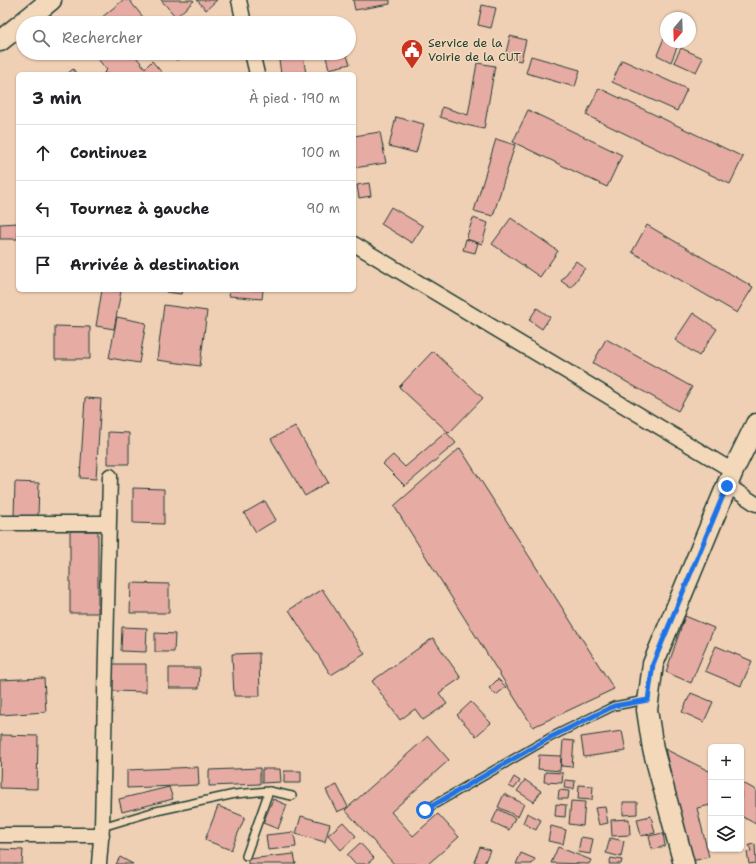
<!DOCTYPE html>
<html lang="fr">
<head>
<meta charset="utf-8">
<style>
  body { margin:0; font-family:"Shantell Sans",sans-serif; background:#f6f6f6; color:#202124 }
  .controls { position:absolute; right:12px; bottom:12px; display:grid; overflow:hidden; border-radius:6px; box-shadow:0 1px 3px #0004 }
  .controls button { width:36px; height:36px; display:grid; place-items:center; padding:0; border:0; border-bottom:1px solid #e0e0e0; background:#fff; color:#202124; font:20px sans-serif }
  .compass { position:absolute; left:660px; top:12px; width:36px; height:36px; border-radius:50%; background:#fff; box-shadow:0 1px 3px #0004; rotate:199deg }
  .stop { position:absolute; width:12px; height:12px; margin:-9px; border:3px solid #1a73e8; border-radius:50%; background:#fff }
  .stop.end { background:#1a73e8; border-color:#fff; box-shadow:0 1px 4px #0008 }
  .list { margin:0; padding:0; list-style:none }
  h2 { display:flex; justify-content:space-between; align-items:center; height:52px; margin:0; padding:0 16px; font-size:17px }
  h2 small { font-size:13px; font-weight:400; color:#757577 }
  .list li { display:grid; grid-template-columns:26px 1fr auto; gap:12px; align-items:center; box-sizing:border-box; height:56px; padding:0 16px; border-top:1px solid #e0e0e0 }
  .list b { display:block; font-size:15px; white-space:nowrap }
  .list em { font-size:13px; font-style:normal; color:#757577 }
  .icon { flex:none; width:22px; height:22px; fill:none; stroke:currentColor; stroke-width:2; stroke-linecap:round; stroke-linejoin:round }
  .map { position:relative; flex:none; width:756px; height:864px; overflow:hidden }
  .search { position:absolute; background:#fff; box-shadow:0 1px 3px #0004; left:16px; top:16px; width:340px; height:44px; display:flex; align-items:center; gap:10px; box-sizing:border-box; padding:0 14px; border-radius:22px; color:#757577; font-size:15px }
  .panel { position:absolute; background:#fff; box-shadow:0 1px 3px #0004; left:16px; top:72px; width:340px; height:220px; border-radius:6px }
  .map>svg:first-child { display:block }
  .building { fill:#e6aba3; stroke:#1f3d34 }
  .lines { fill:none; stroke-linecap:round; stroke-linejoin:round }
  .lane-casing { stroke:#1f3d34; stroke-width:10 }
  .street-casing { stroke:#1f3d34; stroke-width:17 }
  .secondary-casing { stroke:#1f3d34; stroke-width:23 }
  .lane { stroke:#f3d9ba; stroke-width:7 }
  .street { stroke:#f3d9ba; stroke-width:14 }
  .secondary { stroke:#f3d9ba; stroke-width:20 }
  .route { stroke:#1a73e8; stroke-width:5 }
  .labels { text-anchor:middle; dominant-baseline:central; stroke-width:3; stroke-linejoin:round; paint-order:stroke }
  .poi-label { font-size:12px; fill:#1f3d34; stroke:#f3d9ba; text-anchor:start }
</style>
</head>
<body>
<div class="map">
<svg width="756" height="864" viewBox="0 0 756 864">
  <rect width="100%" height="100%" fill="#f0d0b5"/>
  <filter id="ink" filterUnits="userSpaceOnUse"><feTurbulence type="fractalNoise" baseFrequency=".025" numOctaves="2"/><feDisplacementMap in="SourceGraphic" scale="8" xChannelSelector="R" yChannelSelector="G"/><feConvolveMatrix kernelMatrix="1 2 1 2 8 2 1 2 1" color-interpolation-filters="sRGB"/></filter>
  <g filter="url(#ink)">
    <path class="building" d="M123,0H129L148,23H95Z
      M161,0H193L194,1L176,17Z
      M197,0H217L206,10Z
      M353,0H390V4L355,10Z
      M482,5L496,8L491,28L478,25Z
      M173,17L176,23H163Z
      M206,18L208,23H191Z
      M510,36L526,40L521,61L505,57Z
      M664,38L666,39V42H673L678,45L671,62L657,55Z
      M681,48L703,58L696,72L674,62Z
      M93,53H133L145,68L152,61L163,74H103L107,70Z
      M173,53H200L176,60Z
      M278,53H314L303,55L306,74H281Z
      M325,53H346L350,64L329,69Z
      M531,56L580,70L575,87L526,73Z
      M622,60L687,89L677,111L612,82Z
      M477,63L495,66L484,129L466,125L440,117L442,107L468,115Z
      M73,69L77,74H67Z
      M599,88L743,157L730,184L586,115Z
      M528,110L622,155L607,187L513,142Z
      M396,117L424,124L416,153L389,146Z
      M380,132L386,163L354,168V136Z
      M496,139L515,145L493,216L474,211Z
      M369,183L371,196L359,198L357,185Z
      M391,207L423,226L412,243L381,224Z
      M473,218L488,223L482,244L466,239Z
      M511,218L558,251L540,277L492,244Z
      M18,223V239H0V224Z
      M647,225L753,287L737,313L632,252Z
      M466,239L478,243L475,253L463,250Z
      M576,261L585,268L571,288L561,281Z
      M102,290L121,291L114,329L96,326Z
      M166,290H182L181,294L166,292Z
      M230,290H263L262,299L229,296Z
      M164,305L207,311L200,366L157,360Z
      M537,308L550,317L542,329L529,320Z
      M693,313L717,329L699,356L675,340Z
      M117,317L146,323L139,363L109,358Z
      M55,326L90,327V359H55Z
      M606,339L692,387L678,411L593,363Z
      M433,351L483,398L449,433L399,387Z
      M85,398L101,399L96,479L80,478Z
      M295,426L328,482L305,496L271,439Z
      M108,432L129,433V464H108Z
      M446,432L456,443L405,486L383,464L393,455L405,467Z
      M460,448L614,689L533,727L394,506Z
      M15,482L39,483L38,517L14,516Z
      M133,488L164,489V524L133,523Z
      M265,501L276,520L256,532L244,513Z
      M70,531H98V613H70Z
      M131,583L169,584V613H130Z
      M322,589L365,654L331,675L289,610Z
      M685,616L714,628L691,683L666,672Z
      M122,627L147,628L146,652L121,651Z
      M155,633L175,634L174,652H155Z
      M433,638L461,678L439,693L447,704L423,720L415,709L400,720L372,681Z
      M716,646L752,661L741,686L705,671Z
      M259,653L260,696H234L232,654Z
      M112,664H146V692L112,691Z
      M169,668H200L199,688H169Z
      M44,678L46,712L0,715V680Z
      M498,679L506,687L496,695L489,688Z
      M691,693L713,702L704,722L682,712Z
      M471,702L491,723L476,736L457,715Z
      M622,731L626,751L584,757L581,737Z
      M1,735L38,736L37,789L0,788Z
      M428,736L449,760L391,812L413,836L438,814L459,837L428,864H394L345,810Z
      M563,740L574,741L572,767L561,766Z
      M665,749L711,772V805L697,808L709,857L692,861Z
      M539,755L561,756L560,771L538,769Z
      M198,767L199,785L127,788V770Z
      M260,768V784L209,786V770Z
      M262,769H280L281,782L262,783Z
      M284,771H301V783H284Z
      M545,772L563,773L562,783L544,782Z
      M514,777L520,781L514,789L509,786Z
      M525,780L541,791L534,802L517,791Z
      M565,780L575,781L574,789L564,788Z
      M741,782L756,790V824L741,816Z
      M337,785L348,807L337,812L326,790Z
      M579,785L593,786L592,800L578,799Z
      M169,787L173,799L122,812L119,799Z
      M559,790L569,791L568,799H558Z
      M504,794L524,804L518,817L498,807Z
      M273,799L287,805L278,829L263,823Z
      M571,801L585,802L583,826L569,824Z
      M623,802H637V814L623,815Z
      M556,804L566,805L565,817L555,816Z
      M218,806L245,817L231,850L205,840Z
      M605,807L608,823L599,825L595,808Z
      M498,809L515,818L509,830L492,822Z
      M527,813L541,820L536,830L523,823Z
      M301,816L330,824L325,842L296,834Z
      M651,816L655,833L641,836L637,819Z
      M629,819L630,835L612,836L611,820Z
      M343,822L356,836L341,850L328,835Z
      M551,826L566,830L563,844L548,841Z
      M294,832L296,847L268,850L266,835Z
      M663,833L665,846L652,850L649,836Z
      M581,837L593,839L590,854L578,852Z
      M610,838L624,841L621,857L606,853Z
      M360,843L374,858L367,864H355L347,855Z
      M755,844L756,863L749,864L747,852L751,851L749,845Z
      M480,847L490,850L484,864L474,862Z
      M558,847L591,860L589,864L551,863Z
      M0,849L23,850L22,864H0Z
      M521,853L535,859L532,864H516Z
      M294,854L296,864H248V859Z
      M120,857L133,864H116Z
      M611,858L622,860L621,864H609Z"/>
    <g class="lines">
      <g class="lane-casing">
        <path id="lane" d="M425,810L551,737L614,706L646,700
          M102,827L152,812L235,794L269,791L292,796
          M246,856L269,791"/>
      </g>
      <g class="street-casing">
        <path id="street" d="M239,0L244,23
          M252,53L257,74
          M354,244L733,471
          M727,485L756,504
          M0,523H109
          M0,835H102
          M99,864L102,827L110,476"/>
      </g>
      <g class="secondary-casing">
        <path id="secondary" d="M0,41L51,0
          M684,864L653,749L647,710L653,664L733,471L756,424"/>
      </g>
      <use href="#lane" class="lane"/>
      <use href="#street" class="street"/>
      <use href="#secondary" class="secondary"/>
    </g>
  </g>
  <g class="lines" filter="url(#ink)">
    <path class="route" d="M425,810L551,737L614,706L648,700L653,664L727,486"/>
  </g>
  <defs>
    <g id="civic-pin" transform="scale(1.15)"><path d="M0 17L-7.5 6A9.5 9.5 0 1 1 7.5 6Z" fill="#c8321e" stroke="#f3d9ba"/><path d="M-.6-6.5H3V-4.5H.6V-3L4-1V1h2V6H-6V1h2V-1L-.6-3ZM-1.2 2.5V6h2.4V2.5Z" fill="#fff"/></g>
  </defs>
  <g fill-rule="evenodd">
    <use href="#civic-pin" x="412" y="50"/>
  </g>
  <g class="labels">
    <g class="poi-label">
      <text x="428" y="43">Service de la<tspan x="428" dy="14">Voirie de la CUT</tspan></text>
    </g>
  </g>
</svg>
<div class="controls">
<button>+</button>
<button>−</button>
<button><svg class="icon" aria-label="layers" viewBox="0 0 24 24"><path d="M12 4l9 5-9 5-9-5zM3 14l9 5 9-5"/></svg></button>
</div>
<svg class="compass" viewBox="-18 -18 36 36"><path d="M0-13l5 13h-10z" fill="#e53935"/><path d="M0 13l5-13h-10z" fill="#757577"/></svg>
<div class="stop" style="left:425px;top:810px"></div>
<div class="stop end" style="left:727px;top:486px"></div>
<div class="search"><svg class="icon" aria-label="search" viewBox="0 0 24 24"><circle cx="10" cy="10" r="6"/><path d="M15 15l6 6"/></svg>Rechercher</div>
<section class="panel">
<h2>3 min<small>À pied · 190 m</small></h2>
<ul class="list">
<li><svg class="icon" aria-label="ahead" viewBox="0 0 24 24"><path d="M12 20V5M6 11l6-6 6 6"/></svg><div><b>Continuez</b></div><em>100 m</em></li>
<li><svg class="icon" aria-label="left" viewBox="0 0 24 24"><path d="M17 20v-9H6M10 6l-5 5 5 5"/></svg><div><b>Tournez à gauche</b></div><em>90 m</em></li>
<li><svg class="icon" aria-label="arrive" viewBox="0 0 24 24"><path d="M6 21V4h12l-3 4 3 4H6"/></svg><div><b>Arrivée à destination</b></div></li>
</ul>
</section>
</div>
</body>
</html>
